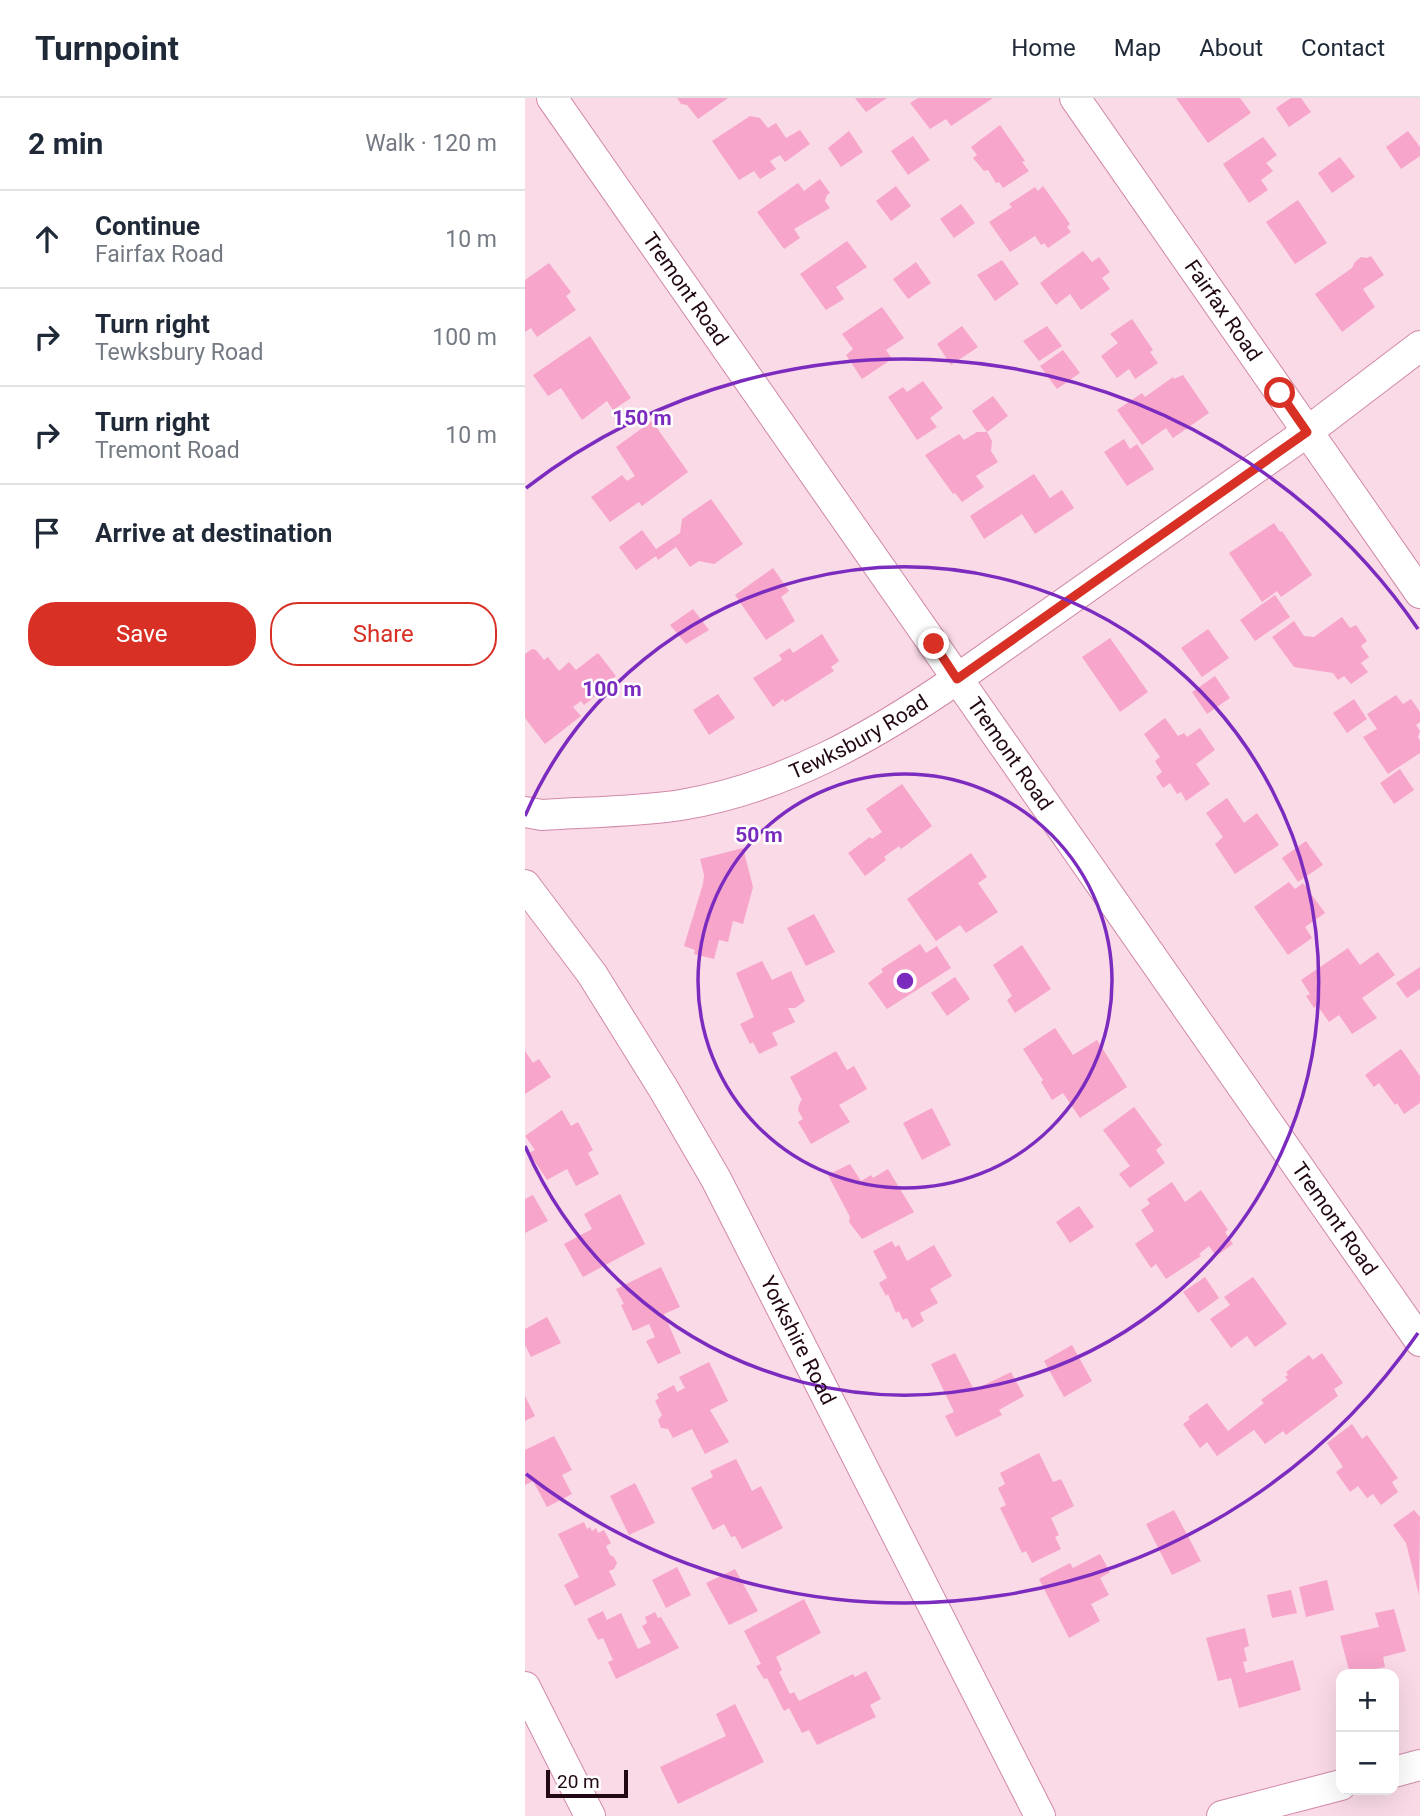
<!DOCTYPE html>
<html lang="en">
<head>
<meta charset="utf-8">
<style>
  body { margin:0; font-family:Roboto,sans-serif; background:#f2f2f3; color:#1f2937 }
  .controls { position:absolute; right:21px; bottom:21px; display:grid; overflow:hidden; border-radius:14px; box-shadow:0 7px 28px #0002 }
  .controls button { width:63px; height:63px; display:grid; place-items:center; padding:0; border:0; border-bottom:2px solid #e0e1e3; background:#fff; color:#1f2937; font:35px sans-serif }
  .scale { position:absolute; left:21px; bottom:18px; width:82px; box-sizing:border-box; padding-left:7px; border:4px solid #220815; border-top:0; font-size:19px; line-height:24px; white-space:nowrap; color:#220815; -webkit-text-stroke:5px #fff; paint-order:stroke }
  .stop { position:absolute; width:21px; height:21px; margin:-16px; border:5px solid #d93025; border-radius:50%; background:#fff }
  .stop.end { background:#d93025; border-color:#fff; box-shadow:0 2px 7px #0008 }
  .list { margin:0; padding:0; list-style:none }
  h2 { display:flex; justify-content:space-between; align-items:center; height:91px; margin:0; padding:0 28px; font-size:30px }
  h2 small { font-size:23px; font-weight:400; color:#747a83 }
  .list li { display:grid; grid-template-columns:46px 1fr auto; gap:21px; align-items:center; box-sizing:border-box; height:98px; padding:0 28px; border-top:2px solid #e0e1e3 }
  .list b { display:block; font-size:26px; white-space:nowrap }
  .list p { margin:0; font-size:23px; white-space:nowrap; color:#747a83 }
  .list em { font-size:23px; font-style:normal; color:#747a83 }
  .actions { display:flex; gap:14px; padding:21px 28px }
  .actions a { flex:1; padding:16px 0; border:2px solid #d93025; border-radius:28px; text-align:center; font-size:24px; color:#d93025 }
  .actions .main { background:#d93025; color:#fff }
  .icon { flex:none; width:38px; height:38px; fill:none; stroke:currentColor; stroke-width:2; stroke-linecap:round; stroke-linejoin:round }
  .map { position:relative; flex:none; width:895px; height:1718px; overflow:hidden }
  header { display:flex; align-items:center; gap:42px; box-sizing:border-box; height:98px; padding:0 35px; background:#fff; border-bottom:2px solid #e0e1e3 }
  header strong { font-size:33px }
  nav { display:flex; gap:38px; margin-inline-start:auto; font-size:24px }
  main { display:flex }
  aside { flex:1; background:#fff }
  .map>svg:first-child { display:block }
  .building { fill:#f7a5ca }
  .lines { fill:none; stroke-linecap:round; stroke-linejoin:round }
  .minor-casing { stroke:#d188a9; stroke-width:32 }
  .minor { stroke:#fff; stroke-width:30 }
  .route { stroke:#d93025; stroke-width:9 }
  .ring { fill:none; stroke:#7b2cbf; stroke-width:3.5 }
  .labels { text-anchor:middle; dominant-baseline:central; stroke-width:5; stroke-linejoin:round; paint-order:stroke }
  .street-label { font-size:21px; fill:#220815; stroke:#fff }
  .centre { fill:#7b2cbf; stroke:#fff; stroke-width:3.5 }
  .ring-label { font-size:21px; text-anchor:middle; font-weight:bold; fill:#7b2cbf; stroke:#fff; stroke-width:5; stroke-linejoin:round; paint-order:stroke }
</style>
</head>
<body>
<header>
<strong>Turnpoint</strong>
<nav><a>Home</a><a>Map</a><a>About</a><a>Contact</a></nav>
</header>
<main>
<aside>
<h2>2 min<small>Walk · 120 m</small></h2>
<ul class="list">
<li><svg class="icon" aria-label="ahead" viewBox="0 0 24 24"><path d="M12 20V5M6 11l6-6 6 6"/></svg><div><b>Continue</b><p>Fairfax Road</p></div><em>10 m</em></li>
<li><svg class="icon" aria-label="right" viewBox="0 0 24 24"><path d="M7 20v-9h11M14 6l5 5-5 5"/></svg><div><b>Turn right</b><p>Tewksbury Road</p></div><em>100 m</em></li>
<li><svg class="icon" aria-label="right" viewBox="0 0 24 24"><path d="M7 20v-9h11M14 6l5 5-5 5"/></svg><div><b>Turn right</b><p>Tremont Road</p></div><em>10 m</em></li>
<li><svg class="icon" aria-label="arrive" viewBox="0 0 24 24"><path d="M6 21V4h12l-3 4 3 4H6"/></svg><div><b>Arrive at destination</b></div></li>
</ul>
<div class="actions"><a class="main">Save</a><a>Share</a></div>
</aside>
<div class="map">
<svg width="895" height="1718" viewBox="0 0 895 1718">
  <rect width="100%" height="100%" fill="#fadae7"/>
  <path class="building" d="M152,0H203L173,21L162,7L156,6Z
    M330,0H362L341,14Z
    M393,0H468L426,28L421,21L405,31L385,5Z
    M651,0H715L726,15L683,45Z
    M766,0H776L786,14L764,29L751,10Z
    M225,18L235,20L243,30L251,25L261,40L275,32L285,46L260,64L255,57L245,63L251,71L235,81L229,73L214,82L187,43Z
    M475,27L500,63L497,64L504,73L478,90L474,84L471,85L463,72L459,73L448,60L452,57L446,49Z
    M324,33L338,54L316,69L303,50Z
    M883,33L895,49V58L876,71L861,49Z
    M388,38L405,62L383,77L366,53Z
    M738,39L752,57L741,65L748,73L736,82L743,92L724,105L698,66Z
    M815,59L830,79L807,95L793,75Z
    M295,81L305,95L302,97L300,103L305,110L269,131L275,140L259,151L232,114L273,85L279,93Z
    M371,88L386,108L366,123L351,103Z
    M518,88L545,126L542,129L546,134L523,150L519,145L516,147L510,138L485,154L464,124L487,109L484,106L510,89L513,93Z
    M773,102L802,145L770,166L741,124Z
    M436,106L450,125L429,140L415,121Z
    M322,143L342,169L311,189L319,201L301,212L275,176Z
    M558,153L567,164L574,159L585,174L577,180L585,191L556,212L545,196L531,207L515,185Z
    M846,158L859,177L838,191L850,209L817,234L790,196L827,170L830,164L836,159L842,160Z
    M477,162L494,186L470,203L452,177Z
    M391,164L406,185L383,201L368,181Z
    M24,165L46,194L41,198L51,212L12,239L6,230L0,234V182Z
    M357,209L379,240L361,252L367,261L337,281L321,257L328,251L317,236Z
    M607,221L628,252L625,254L633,265L610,281L604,271L592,280L576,258L593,245L585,236Z
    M437,228L453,249L426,267L412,246Z
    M522,228L537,248L514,263L498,243Z
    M65,238L106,300L88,312L82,303L57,322L36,290L23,298L8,277Z
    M538,252L555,275L532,291L515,268Z
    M658,277L684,315L648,340L641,330L617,347L592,312L617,295L620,299L648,279L649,281Z
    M398,283L418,310L405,320L412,329L392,342L363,299L378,289L382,294Z
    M468,298L483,318L462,334L447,313Z
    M127,323L163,374L117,408L114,404L85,424L66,399L97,377L102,383L110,378L91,349Z
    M452,334H462L467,343L466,353L473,364L451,378L459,389L437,404L430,395L428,396L400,357L434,336L439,342Z
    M599,341L605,351L612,346L629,371L602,388L579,354Z
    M509,376L525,400L537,392L549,410L510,436L497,416L459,441L445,418Z
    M186,401L218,446L189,466L174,463L165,469L151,449L133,462L131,458L111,472L94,449L117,432L131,451L155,435L157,421Z
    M749,425L755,434L757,433L787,477L756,499L752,493L737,504L704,455Z
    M248,470L264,493L256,499L270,523L241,542L210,497Z
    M750,497L765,519L730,543L715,522Z
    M168,511L184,532L161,546L145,527Z
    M817,519L825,530L831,527L842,543L836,548L844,559L836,565L843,574L826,586L819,578L813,582L808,575L769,569L747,539L769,523L779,538L789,539Z
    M683,531L704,560L677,579L656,550Z
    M297,536L314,563L306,569L309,573L260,604L258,601L248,609L228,580L257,562L254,557L265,550L268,555Z
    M585,540L623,594L595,614L557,559Z
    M7,551L11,552L19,562L23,559L34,573L44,564L51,572L73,555L91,578L77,588L80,591L59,607L56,603L48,609L56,618L20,646L0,620V556Z
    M690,578L705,600L682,616L667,594Z
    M193,596L210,620L184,637L168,612Z
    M871,597L878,606L886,601L895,614V624L891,627L895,633L893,639L895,643V655L863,676L838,639L852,631L842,616Z
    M829,601L842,621L822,635L808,615Z
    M640,620L653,638L659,635L662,639L675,630L690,652L671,666L685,686L661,703L656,694L652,696L645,685L638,690L631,679L637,674L630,663L635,659L619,636Z
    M875,671L889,692L869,706L855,685Z
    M377,686L407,728L376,751L374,748L359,759L361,762L340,778L323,755L345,739L347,741L357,734L341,711Z
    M702,700L719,725L732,715L754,747L710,776L690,746L698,739L681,715Z
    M781,743L798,767L773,784L757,760Z
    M218,750L228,789L218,826L208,823L203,844L194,842L189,861L169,856L170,852L159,848L178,786L179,777L175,761Z
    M446,755L462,779L453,785L473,814L441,835L435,827L411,843L382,801Z
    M764,784L770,791L778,785L800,815L780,829L787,840L763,857L729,809Z
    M289,816L310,854L281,868L262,830Z
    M395,846L401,855L412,848L426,870L362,911L343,885L358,874L356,871Z
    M497,847L526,891L490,915L482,902L487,898L468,867Z
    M823,850L835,867L853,854L870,877L837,900L852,920L827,936L814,917L804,924L792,907L789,910L781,898L785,896L776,882Z
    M237,863L247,882L266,873L280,903L270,910H263L270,924L247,935L253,947L234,956L228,944L225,946L215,926L229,919L211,875Z
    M895,869V891L882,900L871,885Z
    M430,879L445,901L422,918L406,895Z
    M530,930L548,957L572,942L602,989L555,1020L538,995L527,1002L516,984L518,982L498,951Z
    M876,951L895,978V1005L879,1016L872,1005L870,1007L854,985L849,989L840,977Z
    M0,953L8,965L14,961L26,979L0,996Z
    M311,953L322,972L329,968L342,991L314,1007L325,1024L286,1046L273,1024L278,1021L273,1012L275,1004L277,1002L265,979Z
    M609,1009L637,1047L631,1052L640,1065L605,1090L594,1076L605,1068L578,1032Z
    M407,1010L426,1047L397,1062L378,1025Z
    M37,1012L46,1028L53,1024L68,1052L63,1055L74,1076L51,1088L42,1071L22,1082L4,1055L10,1052L0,1038Z
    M325,1066L336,1083L346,1077L348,1080L363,1071L389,1114L337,1141L324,1124L325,1119L303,1077Z
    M647,1084L660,1104L676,1092L703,1132L700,1134L708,1146L691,1158L684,1148L674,1156L676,1158L641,1181L631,1166L626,1170L610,1146L629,1133L616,1112L625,1106L622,1101Z
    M95,1096L120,1146L58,1179L39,1146L67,1131L59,1116Z
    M8,1097L23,1123L0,1135V1101Z
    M554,1108L569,1129L545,1145L531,1124Z
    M367,1143L370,1149L374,1147L382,1163L409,1147L427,1178L405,1191L413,1205L395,1215L399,1223L387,1230L382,1220L378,1222L374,1213L371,1215L363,1196L361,1198L354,1185L362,1180L348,1153Z
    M136,1169L155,1209L139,1216L156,1255L133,1266L121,1243L130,1239L124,1226L108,1233L96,1207L99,1206L91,1191Z
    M680,1179L694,1200L673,1215L658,1194Z
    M728,1179L762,1226L730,1249L722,1238L706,1250L685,1221L705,1207L699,1199Z
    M22,1219L36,1245L6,1259L0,1247V1231Z
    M547,1247L567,1283L539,1299L519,1263Z
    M430,1255L449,1292L486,1274L499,1298L474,1312L477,1317L431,1339L420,1318L429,1314L406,1266Z
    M797,1255L818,1285L809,1291L813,1298L761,1337L758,1333L740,1346L729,1332L692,1358L682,1344L675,1350L658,1326L665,1321L663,1319L682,1305L703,1333L739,1305L736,1302L763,1282L760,1279L763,1277L761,1274L784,1257L788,1262Z
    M184,1264L203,1303L185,1312L204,1344L180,1356L167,1331L148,1340L143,1331L136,1330L133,1322L137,1317L130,1303L134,1300L132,1296L149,1287L152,1294L160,1290L154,1279Z
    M0,1298L10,1318L0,1323Z
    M827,1326L837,1341L842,1337L873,1380L867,1384L873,1394L856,1407L848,1396L842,1400L833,1388L825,1394L811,1374L818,1369L802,1345Z
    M29,1338L47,1372L37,1377L47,1396L22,1409L8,1383L0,1387V1352Z
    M514,1355L528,1384L536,1381L549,1408L526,1420L534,1437L530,1439L536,1451L507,1465L501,1453L497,1455L475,1410L481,1407L473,1390L480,1386L475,1375Z
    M211,1361L227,1393L236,1388L258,1430L217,1451L210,1438L206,1439L199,1426L188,1432L166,1390L188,1379L185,1373Z
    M110,1385L130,1425L104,1437L85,1398Z
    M649,1412L676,1463L647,1477L621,1426Z
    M889,1412L895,1419L894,1497L881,1445L868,1427Z
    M59,1424L62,1431L65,1429L67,1433L71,1430L73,1435L79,1432L86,1445L81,1448L85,1457L89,1459L92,1465L89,1471L84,1473L91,1487L50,1508L39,1487L54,1479L33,1436Z
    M575,1456L585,1474L575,1480L584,1497L566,1506L575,1523L544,1540L514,1481L545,1465L548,1470Z
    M152,1469L166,1497L141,1510L127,1482Z
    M210,1471L233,1513L204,1527L181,1485Z
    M802,1482L809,1512L781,1519L774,1489Z
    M766,1492L772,1515L747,1520L742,1497Z
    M279,1501L296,1535L251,1559L257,1572L254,1574L265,1596L269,1594L274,1603L328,1576L330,1579L341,1573L356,1601L345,1607L351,1619L292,1647L284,1632L277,1635L264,1610L259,1613L242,1580L239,1581L231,1568L236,1566L219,1533Z
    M869,1511L881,1553L858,1559L860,1569L825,1576L815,1538L854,1529L850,1515Z
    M78,1513L82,1522L96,1515L113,1551L126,1545L117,1528L122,1525L120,1519L130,1514L133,1520L136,1519L154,1550L91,1581L83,1564L88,1562L78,1540L73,1542L62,1521Z
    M720,1530L724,1548L719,1550L722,1563L718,1564L721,1575L768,1562L776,1592L714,1610L706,1580L693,1583L681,1540Z
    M210,1606L239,1664L153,1706L135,1669L201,1638L191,1616Z"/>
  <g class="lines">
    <g class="minor-casing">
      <g id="minor">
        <path id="s1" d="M27,0L895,1243"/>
        <path id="s2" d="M550,0L895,495"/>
        <path id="s3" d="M0,714L17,717C63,714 110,714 156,707C258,690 348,639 432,581L782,334L895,248"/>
        <path id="s4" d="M0,787L67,876L138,990L191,1081L515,1718"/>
        <path d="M0,1589L65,1718"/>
        <path d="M869,1674L895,1667"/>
        <path d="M697,1718L816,1687"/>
      </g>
    </g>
    <use href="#minor" class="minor"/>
  </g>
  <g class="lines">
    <path class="route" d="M409,546L432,581L782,334L755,295"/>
  </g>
  <g class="ring">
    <circle cx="380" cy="883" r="207"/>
    <path d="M0 718A414 414 0 1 1 0 1048"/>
    <path d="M893 1235A622 622 0 0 1 1 1376M1 390A622 622 0 0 1 893 531"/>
  </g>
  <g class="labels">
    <g class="street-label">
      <text stroke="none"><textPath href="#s1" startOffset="233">Tremont Road</textPath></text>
      <text stroke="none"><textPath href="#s2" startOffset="259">Fairfax Road</textPath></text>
      <text stroke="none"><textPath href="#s3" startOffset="348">Tewksbury Road</textPath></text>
      <text stroke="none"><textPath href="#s1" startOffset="800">Tremont Road</textPath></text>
      <text stroke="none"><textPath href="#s1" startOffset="1367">Tremont Road</textPath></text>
      <text stroke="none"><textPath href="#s4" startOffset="532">Yorkshire Road</textPath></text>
    </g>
  </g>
  <circle cx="380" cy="883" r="10" class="centre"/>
  <g class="ring-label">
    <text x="117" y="327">150 m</text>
    <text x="87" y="598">100 m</text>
    <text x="234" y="744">50 m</text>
  </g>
</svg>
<div class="controls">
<button>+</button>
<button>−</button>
</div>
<div class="scale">20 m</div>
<div class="stop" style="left:755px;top:295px"></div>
<div class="stop end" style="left:409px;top:546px"></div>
</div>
</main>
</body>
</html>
